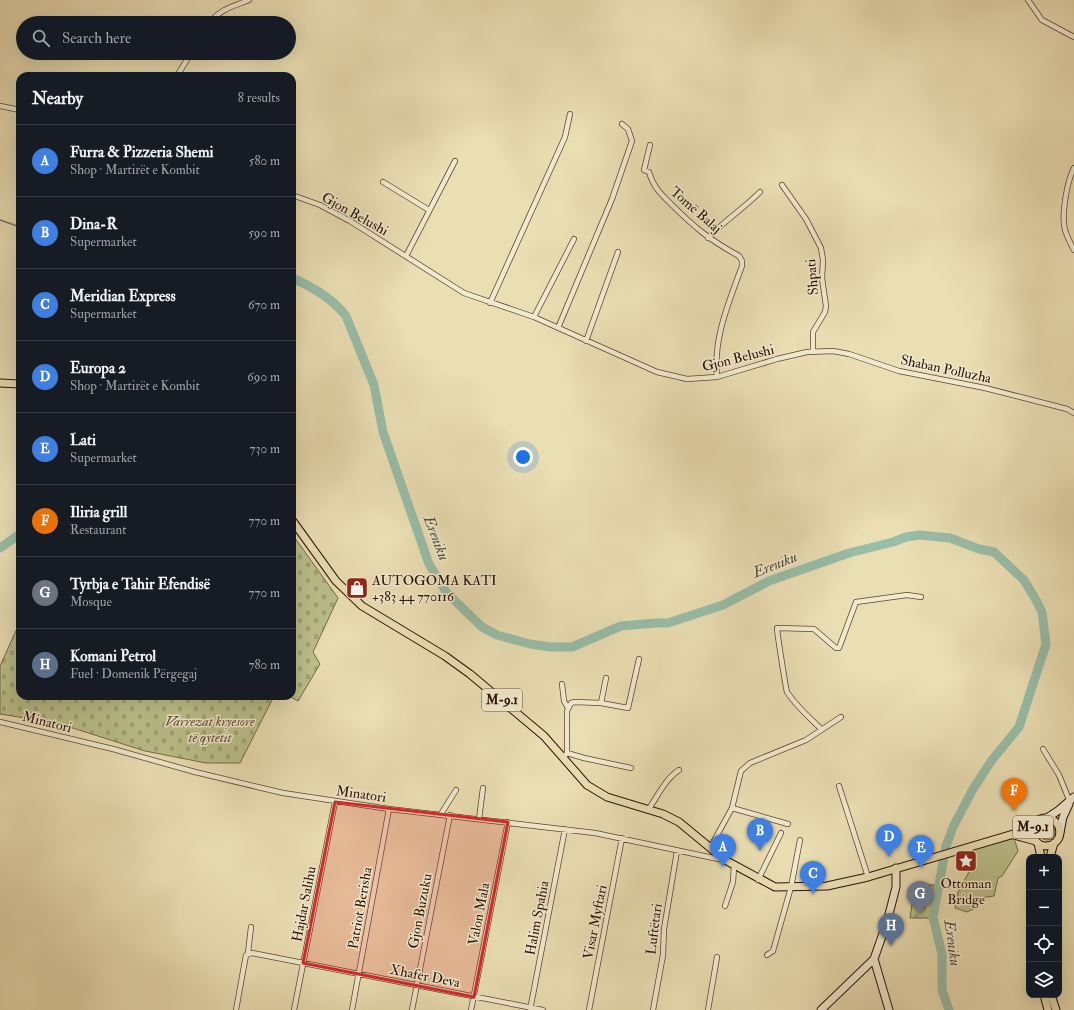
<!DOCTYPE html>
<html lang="en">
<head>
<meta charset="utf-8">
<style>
  body { margin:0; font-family:"IM FELL Double Pica",serif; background:#20242c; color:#f1f3f6 }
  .controls { position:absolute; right:12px; bottom:12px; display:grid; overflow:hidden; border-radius:8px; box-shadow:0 4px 16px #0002 }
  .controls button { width:36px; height:36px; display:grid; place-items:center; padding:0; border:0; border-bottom:1px solid #363941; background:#171b24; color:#f1f3f6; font:20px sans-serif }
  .you { position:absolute; left:523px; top:457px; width:14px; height:14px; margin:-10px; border:3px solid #fff; border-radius:50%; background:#1a73e8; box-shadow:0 0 0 6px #1a73e833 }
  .badge { display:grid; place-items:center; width:26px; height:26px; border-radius:50%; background:#1a73e8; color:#fff; font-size:13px; font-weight:700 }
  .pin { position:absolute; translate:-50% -33px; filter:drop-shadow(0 1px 2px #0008) }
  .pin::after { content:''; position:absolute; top:21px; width:14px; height:12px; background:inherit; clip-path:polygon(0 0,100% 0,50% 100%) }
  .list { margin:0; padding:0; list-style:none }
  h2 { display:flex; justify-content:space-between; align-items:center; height:52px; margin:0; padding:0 16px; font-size:17px }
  h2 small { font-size:13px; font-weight:400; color:#9ea1a6 }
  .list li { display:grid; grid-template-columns:26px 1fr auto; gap:12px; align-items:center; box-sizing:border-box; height:72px; padding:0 16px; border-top:1px solid #363941 }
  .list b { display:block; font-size:15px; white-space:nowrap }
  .list p { margin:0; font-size:13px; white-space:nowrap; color:#9ea1a6 }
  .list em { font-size:13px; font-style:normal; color:#9ea1a6 }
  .icon { flex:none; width:22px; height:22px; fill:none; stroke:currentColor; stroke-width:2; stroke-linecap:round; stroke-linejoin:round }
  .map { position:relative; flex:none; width:1074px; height:1010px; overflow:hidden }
  .search { position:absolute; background:#171b24; box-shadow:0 4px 16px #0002; left:16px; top:16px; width:280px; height:44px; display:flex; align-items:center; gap:10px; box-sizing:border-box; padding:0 14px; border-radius:22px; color:#9ea1a6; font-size:15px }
  .panel { position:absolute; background:#171b24; box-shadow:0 4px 16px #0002; left:16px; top:72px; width:280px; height:628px; border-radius:12px }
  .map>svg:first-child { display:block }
  .grass { fill:url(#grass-dots); stroke:#746848 }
  .cemetery { fill:url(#cemetery-stones); stroke:#746848 }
  .green { fill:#bbc08a; stroke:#746848 }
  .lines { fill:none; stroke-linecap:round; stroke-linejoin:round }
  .stream { stroke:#6d7767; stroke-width:1.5 }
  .river { stroke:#98bda8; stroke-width:9 }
  .street-casing { stroke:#5c4330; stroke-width:6 }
  .secondary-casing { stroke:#2d0f05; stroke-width:9 }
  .primary-casing { stroke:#2d0f05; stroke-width:9 }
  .street { stroke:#f1eace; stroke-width:4.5 }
  .secondary { stroke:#f1eace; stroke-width:7 }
  .primary { stroke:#eadeb3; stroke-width:7 }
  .marked { fill:#d62828; fill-opacity:0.2; stroke:#d62828; stroke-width:3; stroke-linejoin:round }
  .labels { text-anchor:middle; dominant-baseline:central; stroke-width:3; stroke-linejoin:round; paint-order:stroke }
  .shield { fill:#f1eace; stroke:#685141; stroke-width:1 }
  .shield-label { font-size:13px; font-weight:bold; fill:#2d0f05 }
  .street-label { font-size:14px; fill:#2d0f05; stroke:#f1eace }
  .poi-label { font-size:14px; fill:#2d0f05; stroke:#f1eace; text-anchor:start }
  .park-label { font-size:14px; font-style:italic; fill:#5f4d34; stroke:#f1eace }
  .water-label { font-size:15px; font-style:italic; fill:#524c3e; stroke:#f1eace }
</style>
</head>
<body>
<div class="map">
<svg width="1074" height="1010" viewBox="0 0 1074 1010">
  <defs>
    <pattern id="grass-dots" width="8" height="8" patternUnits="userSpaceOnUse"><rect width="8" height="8" fill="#bbc08a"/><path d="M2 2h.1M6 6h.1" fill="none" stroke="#a1a476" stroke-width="1.8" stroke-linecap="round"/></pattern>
    <pattern id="cemetery-stones" width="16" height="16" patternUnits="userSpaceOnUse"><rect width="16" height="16" fill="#bbc08a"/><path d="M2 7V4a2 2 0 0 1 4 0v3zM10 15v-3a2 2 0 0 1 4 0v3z" fill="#a1a476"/></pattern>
  </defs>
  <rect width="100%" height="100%" fill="#eadeb3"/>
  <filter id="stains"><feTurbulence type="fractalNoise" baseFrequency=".005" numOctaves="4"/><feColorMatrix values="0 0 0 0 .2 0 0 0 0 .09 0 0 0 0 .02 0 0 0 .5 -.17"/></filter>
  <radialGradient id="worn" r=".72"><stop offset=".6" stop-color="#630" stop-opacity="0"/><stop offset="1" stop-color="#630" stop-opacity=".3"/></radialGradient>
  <path class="grass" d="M1039 832a8 8 0 1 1 16 0a8 8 0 1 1-16 0Z"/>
  <path class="cemetery" d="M292,534L338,598L313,652L320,664L298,701L289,696H292Z
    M20,622V696H274L240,763H206L145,751L57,723L0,714V666Z
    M915,884L934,885L935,918H910Z"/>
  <path class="green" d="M1014,838L1018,851L1002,876L998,878L994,896L980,898L978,907L967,912L955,908L958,892L969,872L964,852Z"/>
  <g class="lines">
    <path class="stream" d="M0,220L20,227"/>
    <path class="river" d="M292,278C313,287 332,298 346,316L374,385L383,432L429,564L446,592L482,627L497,635L530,644L551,647H572L621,626L656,623H668L723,605L769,581L849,553L893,542L906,537L920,535L950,538L979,549L994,552L1024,580L1036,600L1042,612L1046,644L1019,727L992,760L973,789L953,827L946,846L933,917L942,954V990L949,1010
      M0,548L20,534"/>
    <g class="street-casing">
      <path id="street" d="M1028,0L1042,20L1074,37
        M209,23C222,8 232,7 249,0
        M177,76L191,53
        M0,106L20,110
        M650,145L644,170L649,172C653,187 661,194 671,204C695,228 710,240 739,256L742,261V266C729,302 713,338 717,377
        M1074,168C1067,181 1061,216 1065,230C1067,237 1071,244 1074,250
        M383,182L429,210
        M782,185L806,219L821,248L823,260L822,278L826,306L825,312L813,332V351
        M292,195L320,205L350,221L464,293L534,317L657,372L687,379L717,377L777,359L807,352L833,351L849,354L899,371L985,388L1067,409L1074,413
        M708,238C724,221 743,209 760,192
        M406,256L455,161
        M490,303L565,137L570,114
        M534,317L574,239
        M558,328L612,199L632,141L628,129L622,124
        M586,341L618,252
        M562,684L564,701L568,708
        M601,703L606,678
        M0,722L113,749L195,772L283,793L389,809L595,833L723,860
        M821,729C810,718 796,706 787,692C786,689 777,633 777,628L814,629L836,648H839L856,602L907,595L921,597
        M1043,749L1059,775L1070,802
        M567,753L584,758L631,768
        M563,758L567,753V711L571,703L575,702L601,703L628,708L639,659
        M839,786L868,877
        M732,808L788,824
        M648,810C658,796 665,779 679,770
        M441,814L456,790
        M479,819L483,788
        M710,848L732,808L741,771L750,763L806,740L841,717
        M758,880L781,833
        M725,906L733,882L734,866
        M248,953L251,927
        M767,955L773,951L791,887L800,840
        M236,1010L246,955L252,953L543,1010
        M294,1010L335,802
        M352,1010L389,809
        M412,1010L450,815
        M471,1010L508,822
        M530,1010L565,829
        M589,1010L622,838
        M653,1010L663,955L664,929L677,851
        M708,1010L717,957"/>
    </g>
    <g class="secondary-casing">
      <path id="secondary" d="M1047,818L1059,810L1074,797
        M1060,832L1063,817L1069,804
        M874,959L889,1010
        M821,1010L874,959L887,922L896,887V868"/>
    </g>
    <g class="primary-casing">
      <path id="primary" d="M0,383L20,384
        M292,520L336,581L362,606L445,656L470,674L544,736L587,785L607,797L663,814L679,822L725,860L775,887L827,886L868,877L1024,831L1035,824
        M1032 832a14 14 0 1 1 28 0a14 14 0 1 1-28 0Z
        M1014,835L1036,841
        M1038,843L1041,857
        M1050,857L1054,843
        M1044,995L1048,1010
        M1051,995L1056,1010"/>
    </g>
    <use href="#street" class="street"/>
    <use href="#secondary" class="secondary"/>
    <use href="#primary" class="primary"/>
  </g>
  <path class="marked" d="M335,802L508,822L474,997L303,963Z"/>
  <defs>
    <g id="shop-square" transform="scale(1.15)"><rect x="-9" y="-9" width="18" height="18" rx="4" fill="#8f2418" stroke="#f1eace"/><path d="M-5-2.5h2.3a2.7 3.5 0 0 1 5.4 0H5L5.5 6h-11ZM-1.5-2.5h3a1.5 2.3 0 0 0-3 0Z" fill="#fff"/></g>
    <g id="sight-square" transform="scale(1.15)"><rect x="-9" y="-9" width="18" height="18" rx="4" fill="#8f2418" stroke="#f1eace"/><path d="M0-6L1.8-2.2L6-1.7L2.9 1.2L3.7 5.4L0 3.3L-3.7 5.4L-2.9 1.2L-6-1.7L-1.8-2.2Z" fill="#fff"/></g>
  </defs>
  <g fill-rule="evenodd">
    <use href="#shop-square" x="357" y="588"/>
    <use href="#sight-square" x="966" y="861"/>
  </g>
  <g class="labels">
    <g class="shield">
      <rect x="482" y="689" width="40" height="22" rx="3"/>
      <rect x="1013" y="816" width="40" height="22" rx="3"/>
    </g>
    <g class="shield-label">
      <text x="502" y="700">M-9.1</text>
      <text x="1033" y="827">M-9.1</text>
    </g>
    <g class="street-label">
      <text transform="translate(696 210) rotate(41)">Tomë Balaj</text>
      <text transform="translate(355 214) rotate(29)">Gjon Belushi</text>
      <text transform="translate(812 277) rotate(-95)">Shpati</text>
      <text transform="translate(738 358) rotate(-14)">Gjon Belushi</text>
      <text transform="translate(946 369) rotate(12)">Shaban Polluzha</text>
      <text transform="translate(47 722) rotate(14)">Minatori</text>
      <text transform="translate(361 794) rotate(8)">Minatori</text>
      <text transform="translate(304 904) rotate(-79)">Hajdar Salihu</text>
      <text transform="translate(360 908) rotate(-80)">Patriot Berisha</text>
      <text transform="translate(420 911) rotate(-79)">Gjon Buzuku</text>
      <text transform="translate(479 914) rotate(-79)">Valon Mala</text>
      <text transform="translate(537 918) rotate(-79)">Halim Spahia</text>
      <text transform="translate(595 922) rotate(-79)">Visar Myftari</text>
      <text transform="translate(654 929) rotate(-83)">Luftëtari</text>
      <text transform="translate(425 976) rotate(11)">Xhafer Deva</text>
    </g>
    <g class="poi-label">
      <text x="372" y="580">AUTOGOMA KATI<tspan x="372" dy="16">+383 44 770116</tspan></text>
      <text x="966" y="883" text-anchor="middle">Ottoman<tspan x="966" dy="16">Bridge</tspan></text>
    </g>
    <g class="park-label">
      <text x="210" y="721">Varrezat kryesore<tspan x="210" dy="16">të qytetit</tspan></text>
    </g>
    <g class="water-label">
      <text transform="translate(436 538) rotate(69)">Ereniku</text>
      <text transform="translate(775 565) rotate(-22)">Ereniku</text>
      <text transform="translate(952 943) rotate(82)">Ereniku</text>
    </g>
  </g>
  <rect width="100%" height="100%" filter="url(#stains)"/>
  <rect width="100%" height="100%" fill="url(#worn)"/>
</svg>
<div class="controls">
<button>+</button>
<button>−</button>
<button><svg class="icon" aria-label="locate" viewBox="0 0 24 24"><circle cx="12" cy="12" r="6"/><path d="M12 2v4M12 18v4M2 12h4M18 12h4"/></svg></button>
<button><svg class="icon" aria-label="layers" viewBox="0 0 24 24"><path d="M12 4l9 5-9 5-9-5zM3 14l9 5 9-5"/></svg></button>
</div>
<div class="you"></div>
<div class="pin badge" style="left:723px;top:867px;background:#3f7fe0">A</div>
<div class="pin badge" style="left:760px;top:851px;background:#3f7fe0">B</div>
<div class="pin badge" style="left:813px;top:894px;background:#3f7fe0">C</div>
<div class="pin badge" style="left:889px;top:857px;background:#3f7fe0">D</div>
<div class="pin badge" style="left:921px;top:868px;background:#3f7fe0">E</div>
<div class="pin badge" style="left:1014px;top:811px;background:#e8710a">F</div>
<div class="pin badge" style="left:920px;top:914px;background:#6b7280">G</div>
<div class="pin badge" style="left:891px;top:946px;background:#5c6f8a">H</div>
<div class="search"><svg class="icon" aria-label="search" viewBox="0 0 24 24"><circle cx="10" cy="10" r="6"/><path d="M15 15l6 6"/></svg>Search here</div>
<section class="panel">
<h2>Nearby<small>8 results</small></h2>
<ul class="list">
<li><span class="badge" style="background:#3f7fe0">A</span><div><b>Furra &amp; Pizzeria Shemi</b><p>Shop · Martirët e Kombit</p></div><em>580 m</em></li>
<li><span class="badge" style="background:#3f7fe0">B</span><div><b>Dina-R</b><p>Supermarket</p></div><em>590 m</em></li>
<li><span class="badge" style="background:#3f7fe0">C</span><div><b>Meridian Express</b><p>Supermarket</p></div><em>670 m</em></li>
<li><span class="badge" style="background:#3f7fe0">D</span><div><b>Europa 2</b><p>Shop · Martirët e Kombit</p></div><em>690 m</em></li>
<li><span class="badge" style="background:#3f7fe0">E</span><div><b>Lati</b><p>Supermarket</p></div><em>730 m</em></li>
<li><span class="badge" style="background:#e8710a">F</span><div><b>Iliria grill</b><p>Restaurant</p></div><em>770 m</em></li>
<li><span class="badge" style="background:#6b7280">G</span><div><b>Tyrbja e Tahir Efendisë</b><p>Mosque</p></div><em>770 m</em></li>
<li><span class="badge" style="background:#5c6f8a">H</span><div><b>Komani Petrol</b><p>Fuel · Domenik Përgegaj</p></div><em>780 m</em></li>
</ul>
</section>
</div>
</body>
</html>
